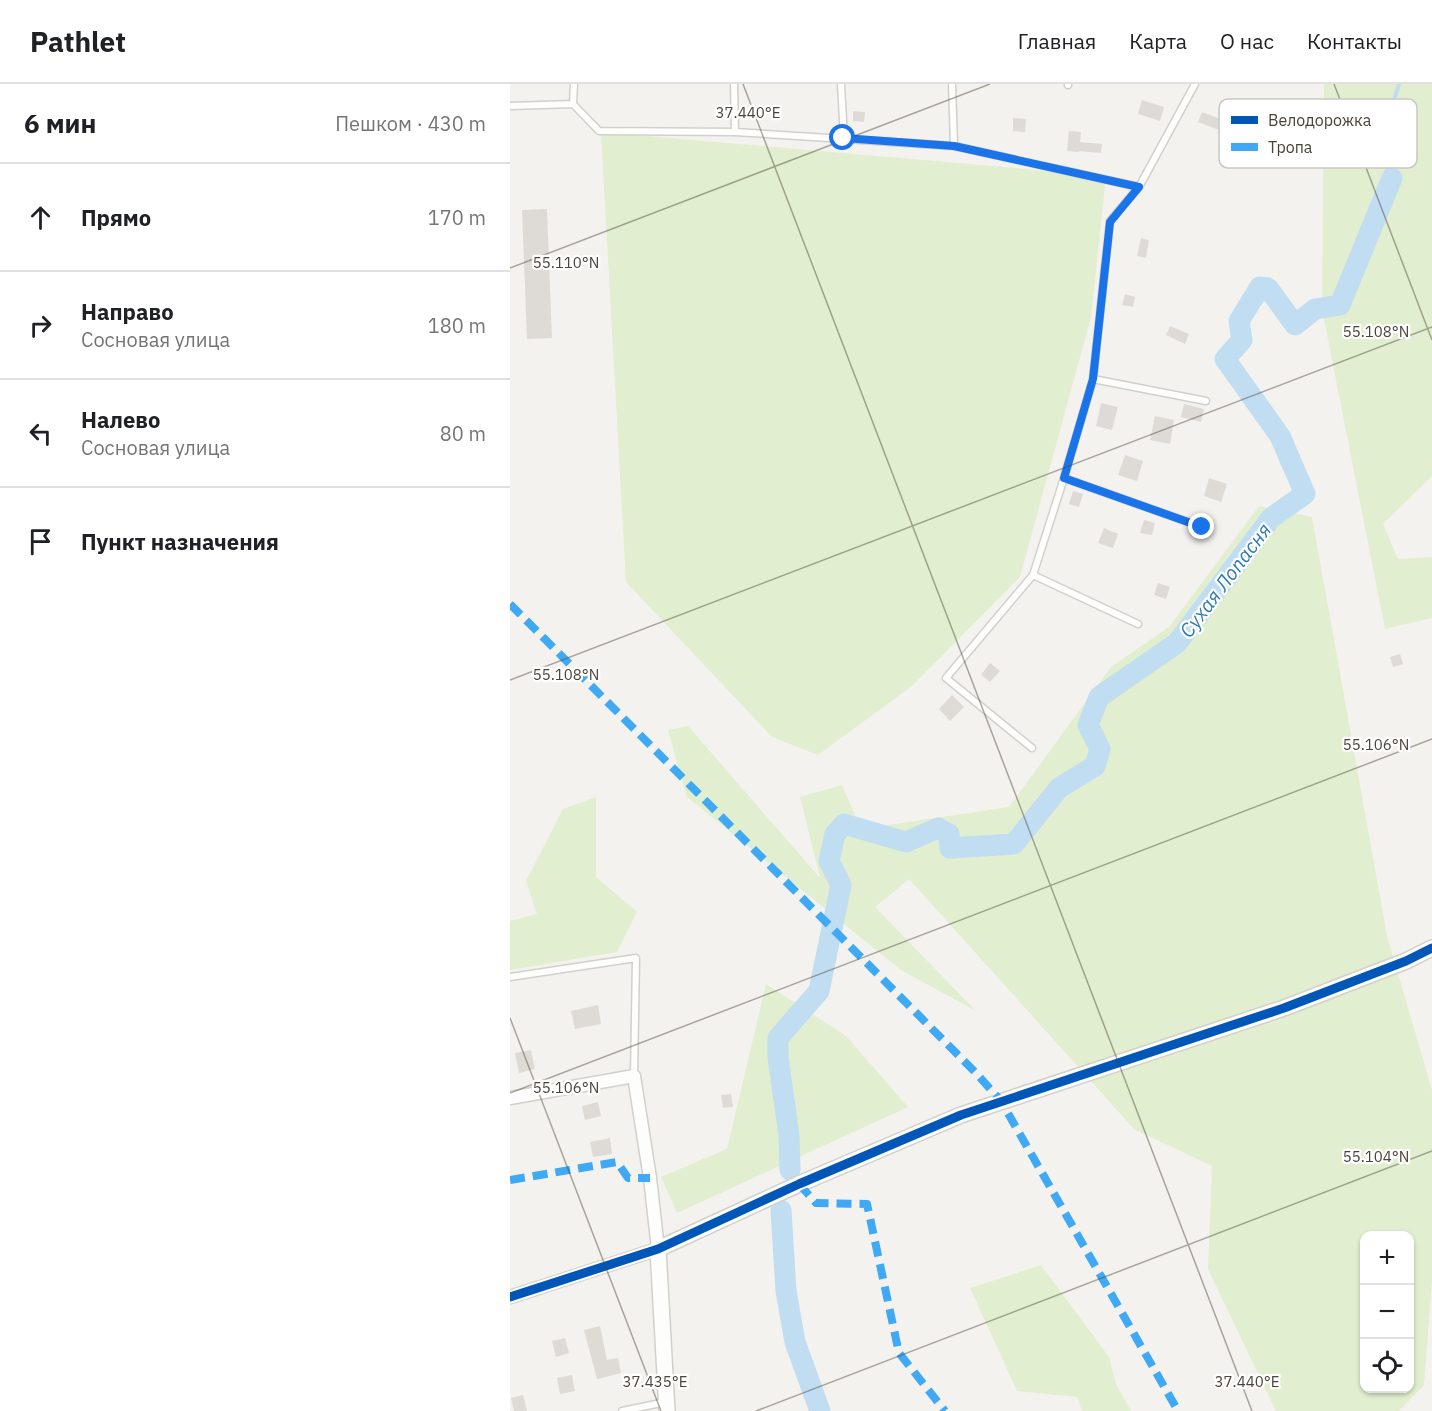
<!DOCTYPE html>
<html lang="ru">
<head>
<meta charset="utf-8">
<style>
  body { margin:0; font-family:"IBM Plex Sans",sans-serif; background:#f2f2f2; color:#202124 }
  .controls { position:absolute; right:18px; bottom:18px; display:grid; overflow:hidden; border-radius:12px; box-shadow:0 2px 4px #0004 }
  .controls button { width:54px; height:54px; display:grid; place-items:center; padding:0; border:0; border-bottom:2px solid #e0e0e0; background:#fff; color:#202124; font:30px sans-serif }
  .stop { position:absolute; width:18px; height:18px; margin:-14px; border:4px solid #1a73e8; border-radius:50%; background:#fff }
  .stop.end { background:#1a73e8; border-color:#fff; box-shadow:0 2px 6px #0008 }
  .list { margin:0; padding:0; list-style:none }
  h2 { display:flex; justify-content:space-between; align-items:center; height:78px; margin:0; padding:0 24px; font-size:26px }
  h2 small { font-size:20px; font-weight:400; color:#757577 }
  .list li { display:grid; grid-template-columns:39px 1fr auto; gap:18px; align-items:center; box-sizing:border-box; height:108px; padding:0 24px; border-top:2px solid #e0e0e0 }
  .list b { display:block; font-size:22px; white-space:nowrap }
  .list p { margin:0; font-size:20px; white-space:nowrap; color:#757577 }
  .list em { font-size:20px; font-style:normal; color:#757577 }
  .icon { flex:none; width:33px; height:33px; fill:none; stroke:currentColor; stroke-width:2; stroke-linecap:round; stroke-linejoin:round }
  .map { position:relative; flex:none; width:922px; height:1327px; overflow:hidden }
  header { display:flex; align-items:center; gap:36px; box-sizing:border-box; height:84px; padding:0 30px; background:#fff; border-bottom:2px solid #e0e0e0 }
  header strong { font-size:28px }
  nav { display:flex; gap:33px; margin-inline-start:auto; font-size:21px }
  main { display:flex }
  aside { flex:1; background:#fff }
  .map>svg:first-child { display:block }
  .green { fill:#e1eecf; fill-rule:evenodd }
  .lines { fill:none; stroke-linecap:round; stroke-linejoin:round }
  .stream { stroke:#c0ddf1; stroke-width:4 }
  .river { stroke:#c0ddf1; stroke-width:21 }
  .building { fill:#dedbd6 }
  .service-casing { stroke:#d2d0cb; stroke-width:9 }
  .minor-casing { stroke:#d2d0cb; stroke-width:15 }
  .tertiary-casing { stroke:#d2d0cb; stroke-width:18 }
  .service { stroke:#fdfdfc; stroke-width:6 }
  .minor { stroke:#fdfdfc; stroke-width:12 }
  .tertiary { stroke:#fdfdfc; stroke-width:15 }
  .quiet { stroke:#3fa9f5; stroke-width:8; stroke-dasharray:15 8; stroke-linecap:butt }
  .cycleway-casing { stroke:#fff; stroke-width:13 }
  .cycleway { stroke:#0057b8; stroke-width:9 }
  .route { stroke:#1a73e8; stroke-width:8 }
  .ticks { fill:none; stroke:#4b4439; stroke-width:1.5; stroke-opacity:0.45 }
  .labels { text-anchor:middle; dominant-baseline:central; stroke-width:4.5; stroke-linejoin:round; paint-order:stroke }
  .water-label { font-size:20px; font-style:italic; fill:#2e7ab2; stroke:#fff }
  .key { fill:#fff; stroke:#c9c7c4; stroke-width:1.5 }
  .key-label { font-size:16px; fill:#4b4439 }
  .ticks-label { font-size:15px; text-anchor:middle; fill:#4b4439; stroke:#fff; stroke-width:4.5; stroke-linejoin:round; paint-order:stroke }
</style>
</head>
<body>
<header>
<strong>Pathlet</strong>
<nav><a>Главная</a><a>Карта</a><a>О нас</a><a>Контакты</a></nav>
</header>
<main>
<aside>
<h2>6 мин<small>Пешком · 430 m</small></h2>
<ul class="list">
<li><svg class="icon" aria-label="ahead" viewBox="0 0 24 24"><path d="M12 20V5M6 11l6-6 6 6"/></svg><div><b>Прямо</b></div><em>170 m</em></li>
<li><svg class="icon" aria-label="right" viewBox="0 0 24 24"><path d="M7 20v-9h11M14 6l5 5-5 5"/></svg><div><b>Направо</b><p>Сосновая улица</p></div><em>180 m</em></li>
<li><svg class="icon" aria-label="left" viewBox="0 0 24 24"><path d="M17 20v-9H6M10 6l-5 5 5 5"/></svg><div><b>Налево</b><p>Сосновая улица</p></div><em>80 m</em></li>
<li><svg class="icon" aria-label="arrive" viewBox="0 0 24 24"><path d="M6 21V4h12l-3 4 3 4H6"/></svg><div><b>Пункт назначения</b></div></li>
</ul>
</aside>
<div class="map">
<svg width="922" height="1327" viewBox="0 0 922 1327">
  <rect width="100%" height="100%" fill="#f4f2ee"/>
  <path class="green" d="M814,0H922V392L873,440L888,475L922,473V534L875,545L812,225Z
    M91,48L596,92L581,233L510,493L402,602L308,671L262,653L116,498Z
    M749,422L802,433L877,852L922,1006V1197L914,1301L889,1327H766L698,1185L702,1082L624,1045L399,795L365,823L466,927L391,886L177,713L158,646L178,642L310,794L290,713L332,701L351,745L499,723L601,583L659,543ZM854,1152H900V1304H854Z
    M86,713V793L127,828L107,868L0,886V837L27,830L16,797L53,725Z
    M256,900L336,952L398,1023L167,1129L151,1093L217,1065Z
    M531,1181L599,1273L606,1300L621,1327H572L567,1313L507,1307L460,1204Z"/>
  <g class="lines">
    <path class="stream" d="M882,94L867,57L887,32L884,16L889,0"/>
    <path class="river" d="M280,1086L279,1052L268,973V954L309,907L331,801L319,777L325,750L334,740L396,758L428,744L439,750L440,764L504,760L549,704L585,682L590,665L578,641L589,613L667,559L761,434L795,410L770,352L715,275L732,256L729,237L750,203L758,204L785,241L805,225L830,221L882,94
      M271,1126L276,1207L285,1258L310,1327"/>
  </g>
  <path class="building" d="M632,16L654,23L650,37L628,30Z
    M343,27L355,28L354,38L343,37Z
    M692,28L713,36L709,46L688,38Z
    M503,34L516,35L515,48L503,47Z
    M559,47L571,48L570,58L592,60L591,69L569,67V68L557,67Z
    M37,125L42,254L17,255L12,126Z
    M631,154L639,156L636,174L627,172Z
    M615,210L625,213L623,223L612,221Z
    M660,242L679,250L675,260L656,251Z
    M591,319L608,323L602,346L586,342Z
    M674,320L694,325L691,338L671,333Z
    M645,332L664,336L660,360L640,356Z
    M615,371L633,377L627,397L608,391Z
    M699,394L717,400L711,418L694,412Z
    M563,407L573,410L569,423L559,420Z
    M634,436L645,439L642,451L630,449Z
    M594,444L608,450L603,464L588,459Z
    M648,499L660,503L656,515L644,511Z
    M890,570L893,580L883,583L880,573Z
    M480,579L490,587L480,598L471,591Z
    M442,611L454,623L440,637L429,625Z
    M88,921L91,940L65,945L61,927Z
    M21,966L25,985L9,989L5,969Z
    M221,1010L223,1023L213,1024L211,1011Z
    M88,1018L91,1032L75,1036L72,1022Z
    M100,1054L102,1070L83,1073L80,1058Z
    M90,1242L97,1276L108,1274L111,1289L87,1295L74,1246Z
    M55,1254L59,1269L46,1273L42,1257Z
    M62,1291L65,1307L50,1310L47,1294Z
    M13,1311L17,1327H4L1,1314Z"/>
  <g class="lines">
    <g class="service-casing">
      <path id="service" d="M64,0L63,20L89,47L225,48L444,62L629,103
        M224,0L225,48
        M331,0L334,54
        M442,0L444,62
        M558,1V0
        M0,22L63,20
        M583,295L696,317
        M554,394L692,443
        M523,491L628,540
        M522,664L436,594L523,491L554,394L583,295L600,137L629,103L685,0
        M0,893L126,874L124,992
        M112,1327L156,1318"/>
    </g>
    <g class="minor-casing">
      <path id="minor" d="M0,1014L124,992L140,1094L148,1165L0,1213"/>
    </g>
    <g class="tertiary-casing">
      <path id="tertiary" d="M157,1327L148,1165L289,1100L451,1031L774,924L896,877L922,864"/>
    </g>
    <use href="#service" class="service"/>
    <use href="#minor" class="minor"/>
    <use href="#tertiary" class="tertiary"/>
    <path class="quiet" d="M0,520L466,989L491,1017L668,1327
      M0,1096L107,1078L118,1094H140
      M289,1100L306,1119L357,1120L389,1269L435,1327"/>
    <g class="cycleway-casing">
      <path id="cycleway" d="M0,1213L148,1165L289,1100L451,1031L774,924L896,877L922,864"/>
    </g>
    <use href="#cycleway" class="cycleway"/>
  </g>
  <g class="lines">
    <path class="route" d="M333,54L444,62L629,103L600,138L583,295L554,394L692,443"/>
  </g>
  <path class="ticks" d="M233,0L742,1327M824,0L922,256M0,184L480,0M0,596L922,243M0,934L151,1327M0,1009L922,655M246,1327L922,1067"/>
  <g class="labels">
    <g class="water-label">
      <text transform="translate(715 496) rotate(-53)">Сухая Лопасня</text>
    </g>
  </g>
  <rect x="709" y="15" width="198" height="69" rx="9" class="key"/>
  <rect x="721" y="32" width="27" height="8" fill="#0057b8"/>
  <rect x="721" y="59" width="27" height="8" fill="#3fa9f5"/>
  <g class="key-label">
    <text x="758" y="42">Велодорожка</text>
    <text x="758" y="69">Тропа</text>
  </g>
  <g class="ticks-label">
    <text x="238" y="34">37.440°E</text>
    <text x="56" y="184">55.110°N</text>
    <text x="866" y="253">55.108°N</text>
    <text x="56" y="596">55.108°N</text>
    <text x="866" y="666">55.106°N</text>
    <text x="56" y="1009">55.106°N</text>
    <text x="866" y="1078">55.104°N</text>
    <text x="145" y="1303">37.435°E</text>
    <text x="737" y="1303">37.440°E</text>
  </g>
</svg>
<div class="controls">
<button>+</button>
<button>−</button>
<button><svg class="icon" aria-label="locate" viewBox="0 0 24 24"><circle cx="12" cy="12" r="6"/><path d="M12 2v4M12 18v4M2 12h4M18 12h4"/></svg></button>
</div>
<div class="stop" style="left:333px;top:54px"></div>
<div class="stop end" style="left:692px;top:443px"></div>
</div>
</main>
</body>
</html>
